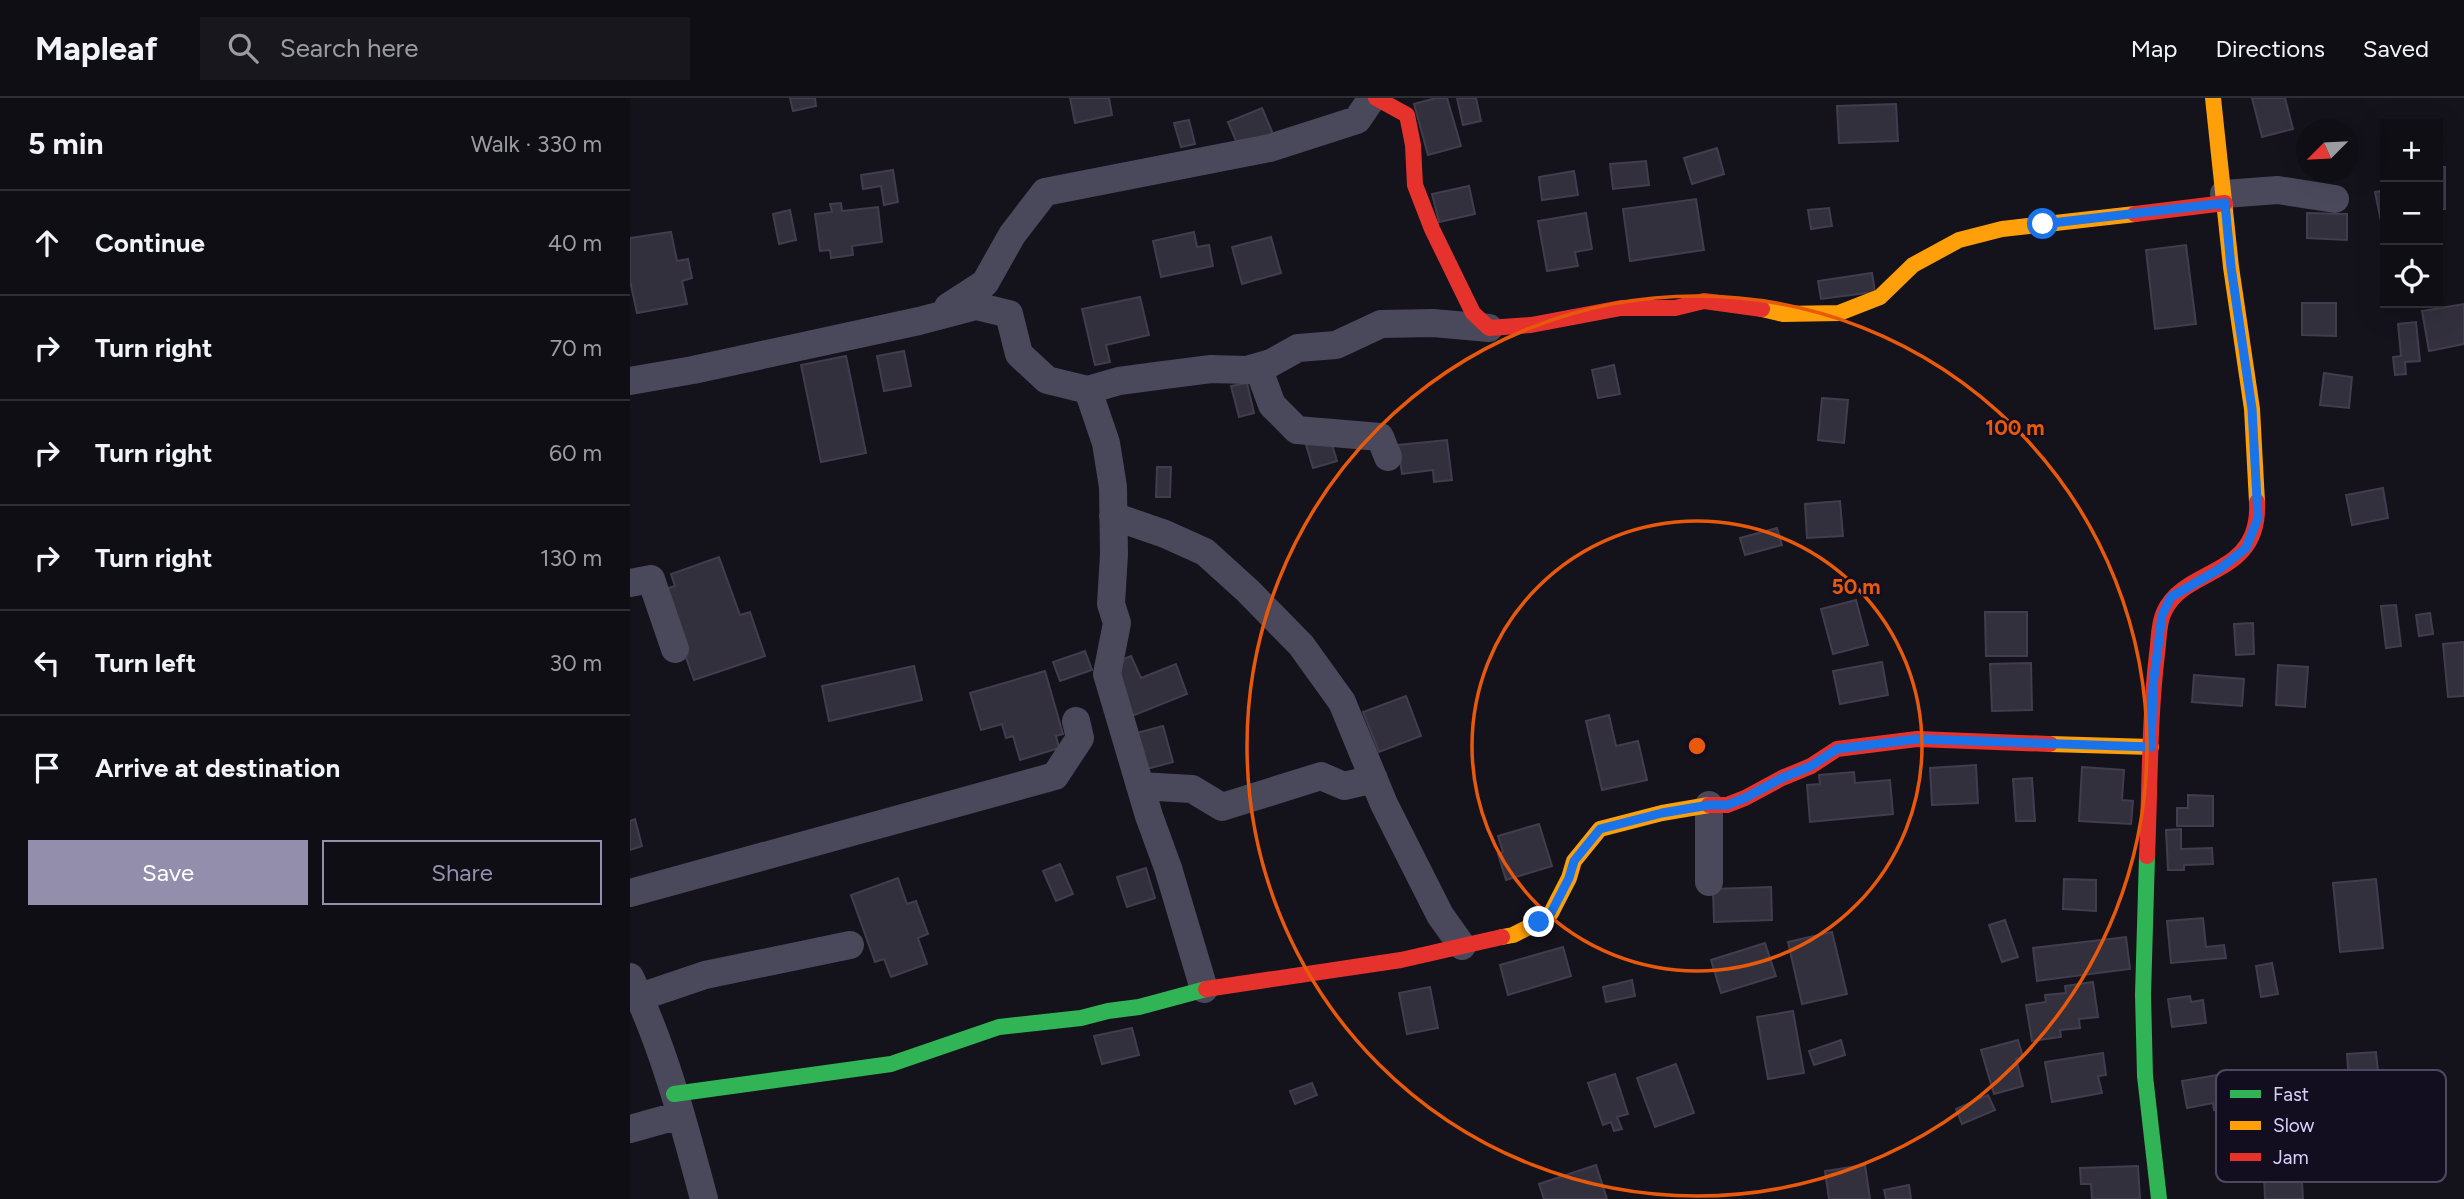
<!DOCTYPE html>
<html lang="en">
<head>
<meta charset="utf-8">
<style>
  body { margin:0; font-family:Figtree,sans-serif; background:#18171d; color:#f1f3f6 }
  .controls { position:absolute; right:21px; top:21px; display:grid; overflow:hidden; border-radius:0px; box-shadow:0 7px 28px #0002 }
  .controls button { width:63px; height:63px; display:grid; place-items:center; padding:0; border:0; border-bottom:2px solid #2f2e34; background:#0f0e14; color:#f1f3f6; font:35px sans-serif }
  .compass { position:absolute; left:1666px; top:21px; width:63px; height:63px; border-radius:50%; background:#0f0e14; box-shadow:0 7px 28px #0002; rotate:246deg }
  .stop { position:absolute; width:21px; height:21px; margin:-16px; border:5px solid #1a73e8; border-radius:50%; background:#fff }
  .stop.end { background:#1a73e8; border-color:#fff; box-shadow:0 2px 7px #0008 }
  .list { margin:0; padding:0; list-style:none }
  h2 { display:flex; justify-content:space-between; align-items:center; height:91px; margin:0; padding:0 28px; font-size:30px }
  h2 small { font-size:23px; font-weight:400; color:#9b9ca0 }
  .list li { display:grid; grid-template-columns:46px 1fr auto; gap:21px; align-items:center; box-sizing:border-box; height:105px; padding:0 28px; border-top:2px solid #2f2e34 }
  .list b { display:block; font-size:26px; white-space:nowrap }
  .list em { font-size:23px; font-style:normal; color:#9b9ca0 }
  .actions { display:flex; gap:14px; padding:21px 28px }
  .actions a { flex:1; padding:16px 0; border:2px solid #948ead; border-radius:0px; text-align:center; font-size:24px; color:#948ead }
  .actions .main { background:#948ead; color:#fff }
  .icon { flex:none; width:38px; height:38px; fill:none; stroke:currentColor; stroke-width:2; stroke-linecap:round; stroke-linejoin:round }
  .map { position:relative; flex:none; width:1834px; height:1101px; overflow:hidden }
  header { display:flex; align-items:center; gap:42px; box-sizing:border-box; height:98px; padding:0 35px; background:#0f0e14; border-bottom:2px solid #2f2e34 }
  header strong { font-size:33px }
  nav { display:flex; gap:38px; margin-inline-start:auto; font-size:24px }
  .search { width:490px; height:63px; background:#18171d; display:flex; align-items:center; gap:18px; box-sizing:border-box; padding:0 24px; border-radius:0px; color:#9b9ca0; font-size:26px }
  main { display:flex }
  aside { flex:1; background:#0f0e14 }
  .map>svg:first-child { display:block }
  .building { fill:#33303e; stroke:#423d4e; stroke-width:2 }
  .lines { fill:none; stroke-linecap:round; stroke-linejoin:round }
  .street { stroke:#4a485b; stroke-width:28 }
  .fast { stroke:#30b455; stroke-width:16 }
  .slow { stroke:#ff9f0a; stroke-width:16 }
  .jam { stroke:#e5322d; stroke-width:16 }
  .route { stroke:#1a73e8; stroke-width:9 }
  .ring { fill:none; stroke:#e8590c; stroke-width:3.5 }
  .key { fill:#130e1f; stroke:#4e4861; stroke-width:2 }
  .key-label { font-size:19px; fill:#d9d1fb }
  .centre { fill:#e8590c; stroke:#130e1f; stroke-width:3.5 }
  .ring-label { font-size:21px; text-anchor:middle; font-weight:bold; fill:#e8590c; stroke:#130e1f; stroke-width:5; stroke-linejoin:round; paint-order:stroke }
</style>
</head>
<body>
<header>
<strong>Mapleaf</strong>
<div class="search"><svg class="icon" aria-label="search" viewBox="0 0 24 24"><circle cx="10" cy="10" r="6"/><path d="M15 15l6 6"/></svg>Search here</div>
<nav><a>Map</a><a>Directions</a><a>Saved</a></nav>
</header>
<main>
<aside>
<h2>5 min<small>Walk · 330 m</small></h2>
<ul class="list">
<li><svg class="icon" aria-label="ahead" viewBox="0 0 24 24"><path d="M12 20V5M6 11l6-6 6 6"/></svg><div><b>Continue</b></div><em>40 m</em></li>
<li><svg class="icon" aria-label="right" viewBox="0 0 24 24"><path d="M7 20v-9h11M14 6l5 5-5 5"/></svg><div><b>Turn right</b></div><em>70 m</em></li>
<li><svg class="icon" aria-label="right" viewBox="0 0 24 24"><path d="M7 20v-9h11M14 6l5 5-5 5"/></svg><div><b>Turn right</b></div><em>60 m</em></li>
<li><svg class="icon" aria-label="right" viewBox="0 0 24 24"><path d="M7 20v-9h11M14 6l5 5-5 5"/></svg><div><b>Turn right</b></div><em>130 m</em></li>
<li><svg class="icon" aria-label="left" viewBox="0 0 24 24"><path d="M17 20v-9H6M10 6l-5 5 5 5"/></svg><div><b>Turn left</b></div><em>30 m</em></li>
<li><svg class="icon" aria-label="arrive" viewBox="0 0 24 24"><path d="M6 21V4h12l-3 4 3 4H6"/></svg><div><b>Arrive at destination</b></div></li>
</ul>
<div class="actions"><a class="main">Save</a><a>Share</a></div>
</aside>
<div class="map">
<svg width="1834" height="1101" viewBox="0 0 1834 1101">
  <rect width="100%" height="100%" fill="#14121b"/>
  <path class="building" d="M160,0H185L186,8L163,13Z
    M440,0H479L482,17L445,25Z
    M806,0H817L831,48L798,57L784,6Z
    M827,0H846L851,23L833,27Z
    M1622,0H1655L1663,31L1632,39Z
    M1266,6L1268,43L1209,45L1207,8Z
    M632,10L643,36L609,50L598,24Z
    M559,22L565,46L551,49L544,25Z
    M1087,50L1094,76L1062,86L1054,60Z
    M1016,63L1019,87L983,91L980,66Z
    M1808,69H1815V111H1808Z
    M263,72L268,104L254,107L251,88L233,91L231,77Z
    M944,73L948,97L912,102L909,79Z
    M839,88L845,116L809,124L802,96Z
    M1755,92V133H1753L1745,94Z
    M1066,101L1074,152L1000,163L993,111Z
    M211,105L212,113L248,109L252,144L222,148L223,157L201,160L200,152L190,153L185,116L202,114L200,106Z
    M1199,110L1202,128L1181,131L1178,112Z
    M160,112L166,142L149,146L143,116Z
    M956,115L962,151L945,154L948,168L917,173L908,123Z
    M1677,115L1717,116V142L1677,140Z
    M41,134L47,163L58,161L62,180L52,183L57,206L7,215L0,183V140Z
    M564,134L567,149L579,147L583,168L531,179L523,143Z
    M641,139L651,175L612,186L602,149Z
    M1556,147L1566,226L1525,231L1516,152Z
    M1242,175L1245,194L1191,201L1188,183Z
    M510,199L519,237L476,247L480,264L465,267L452,211Z
    M1672,205H1706V238L1672,237Z
    M1834,206V246L1799,253L1792,213Z
    M1786,224L1790,263L1775,264L1776,276L1765,277L1763,259L1771,258L1768,226Z
    M274,253L281,288L254,293L247,258Z
    M216,258L236,355L191,364L171,267Z
    M984,267L990,296L968,300L962,272Z
    M1694,275L1722,279L1719,310L1690,307Z
    M617,285L624,315L609,319L601,288Z
    M1192,300L1218,302L1214,345L1188,342Z
    M700,340L707,363L683,370L676,347Z
    M817,342L822,382L804,384L803,372L772,376L768,347Z
    M527,369H541L540,399H526Z
    M1753,390L1758,420L1722,427L1716,397Z
    M1210,403L1213,438L1177,440L1175,406Z
    M1147,430L1152,447L1115,457L1110,440Z
    M89,459L110,517L120,514L135,558L64,582L32,492L45,488L41,476Z
    M1226,502L1238,547L1203,556L1191,511Z
    M1766,507L1771,548L1756,550L1751,508Z
    M1355,514H1397V558H1356Z
    M1800,515L1803,536L1789,538L1786,517Z
    M1623,525L1624,556L1606,557L1604,526Z
    M1834,544V598L1818,599L1813,546Z
    M455,553L462,572L430,583L423,564Z
    M501,558L511,580L546,566L557,596L502,618L481,566Z
    M1252,564L1258,597L1210,606L1203,573Z
    M1401,565L1402,612L1362,613L1360,566Z
    M1648,567L1678,569L1675,609L1646,607Z
    M284,568L292,602L199,623L192,588Z
    M415,573L433,636L426,638L429,650L390,662L383,638L376,640L372,626L351,632L340,595Z
    M1564,577L1614,581L1612,608L1562,604Z
    M776,598L791,638L749,654L733,614Z
    M979,617L986,648L1008,643L1017,682L972,692L956,623Z
    M533,628L543,664L509,673L499,637Z
    M1346,667L1348,705L1302,707L1300,670Z
    M1452,669L1494,672L1492,702L1503,703L1501,726L1449,723Z
    M1224,674L1225,685L1260,682L1263,716L1180,724L1177,687L1190,686L1189,677Z
    M1402,680L1405,723H1386L1383,681Z
    M1558,697L1583,698V728H1547V710H1558Z
    M5,721L12,748L0,752V723Z
    M909,726L922,768L876,782L868,756L873,754L868,738Z
    M1551,731V751L1582,750L1583,766L1554,767V772H1538L1536,732Z
    M430,766L443,796L426,803L413,773Z
    M516,770L525,800L497,809L487,779Z
    M268,780L277,806L286,803L298,836L288,840L297,866L261,879L254,861L245,864L221,797Z
    M1434,781L1466,782V813L1433,811Z
    M1746,781L1753,850L1710,854L1703,785Z
    M1141,789L1142,822L1084,824L1083,791Z
    M1573,820L1576,849L1594,847L1596,860L1541,865L1537,823Z
    M1375,822L1388,859L1372,864L1359,827Z
    M1202,834L1217,896L1172,906L1158,844Z
    M1496,839L1500,871L1407,883L1403,850Z
    M1135,845L1146,878L1091,895L1081,862Z
    M933,849L941,878L878,897L870,867Z
    M1642,865L1648,896L1631,899L1626,868Z
    M1002,882L1005,898L976,904L973,889Z
    M1463,884L1468,919L1449,921L1450,930L1430,932L1431,939L1402,943L1396,907L1416,904L1415,897L1436,895L1435,888Z
    M800,889L808,930L777,936L769,895Z
    M1560,898L1561,904L1573,902L1576,925L1542,929L1538,901Z
    M1163,913L1174,975L1138,981L1127,919Z
    M502,930L509,957L472,966L464,938Z
    M1211,942L1215,957L1184,967L1179,953Z
    M1388,942L1393,959L1386,961L1393,988L1364,996L1351,952Z
    M1746,954L1749,983L1719,985L1717,956Z
    M1473,955L1476,977L1468,978L1472,995L1422,1004L1415,964Z
    M1046,966L1064,1015L1025,1029L1007,980Z
    M985,976L998,1016L987,1019L992,1031L984,1033L981,1024L973,1027L958,985Z
    M1593,976L1599,1009L1584,1012L1583,1005L1557,1010L1552,983Z
    M682,985L687,997L665,1006L660,993Z
    M1358,997L1365,1012L1332,1026L1326,1011Z
    M1670,1051L1673,1101H1635L1633,1053Z
    M966,1067L977,1101H914L909,1086Z
    M1235,1067L1240,1101H1199L1195,1073Z
    M1508,1068L1510,1101H1462L1461,1086H1451L1450,1070Z
    M1279,1087L1281,1101H1256L1254,1092Z"/>
  <g class="lines">
    <path class="street" d="M1594,96L1648,92L1705,101
      M318,209L355,185L382,137L415,94L640,50L727,22L742,0
      M628,269L642,307L667,332L750,339L758,359
      M0,283L63,272L289,223L346,208L379,216L389,256L417,282L458,292L489,283L534,277L581,271L617,272L641,265L668,250L706,247L751,226L803,225L859,230
      M458,292L476,345L483,389L484,456L481,506L487,525L477,576L519,718L538,770L574,891
      M483,418L535,436L575,454L618,493L671,547L712,604L754,706L810,817L832,848
      M0,485L21,481L45,551
      M510,688L562,691L592,709L691,678L714,688L744,681
      M1079,707V784
      M0,795L425,678L450,640L446,623
      M0,879C34,949 54,1026 74,1101
      M10,899L75,877L220,847
      M0,1031L50,1017"/>
    <path class="fast" d="M1517,758L1513,897L1515,978L1529,1101
      M44,996L261,966L369,929L451,920L478,913L509,909L576,891"/>
    <path class="slow" d="M1583,0L1601,169L1622,311L1627,404
      M1132,211L1153,216L1209,215L1250,199L1283,167L1329,142L1372,131L1505,116
      M1420,646L1521,649
      M872,839L883,837L909,824L921,815L939,780L944,763L970,731L1032,715L1079,707"/>
    <path class="jam" d="M746,0L777,17L783,47L785,87L802,131L843,215L859,230L901,227L991,210H1045L1074,203L1132,211
      M1505,116L1595,105
      M1079,707H1097L1115,700L1152,680L1181,668L1207,651L1287,641L1420,646
      M1517,758C1520,691 1519,623 1527,556C1529,543 1528,526 1534,514C1554,468 1631,480 1627,404
      M576,891L771,862L872,839"/>
  </g>
  <g class="lines">
    <path class="route" d="M909,824L921,815L939,780L944,763L970,731L1032,715L1079,707H1097L1115,700L1152,680L1181,668L1207,651L1287,641L1521,649L1523,588L1532,517L1541,499L1591,470L1616,450L1628,420L1622,311L1601,169L1595,105L1413,126"/>
  </g>
  <g class="ring">
    <circle cx="1067" cy="648" r="225"/>
    <circle cx="1067" cy="648" r="450"/>
  </g>
  <rect x="1586" y="972" width="230" height="112" rx="10" class="key"/>
  <rect x="1600" y="992" width="31" height="8" fill="#30b455"/>
  <rect x="1600" y="1023" width="31" height="9" fill="#ff9f0a"/>
  <rect x="1600" y="1055" width="31" height="8" fill="#e5322d"/>
  <g class="key-label">
    <text x="1643" y="1003">Fast</text>
    <text x="1643" y="1034">Slow</text>
    <text x="1643" y="1066">Jam</text>
  </g>
  <circle cx="1067" cy="648" r="10" class="centre"/>
  <g class="ring-label">
    <text x="1385" y="337">100 m</text>
    <text x="1226" y="496">50 m</text>
  </g>
</svg>
<div class="controls">
<button>+</button>
<button>−</button>
<button><svg class="icon" aria-label="locate" viewBox="0 0 24 24"><circle cx="12" cy="12" r="6"/><path d="M12 2v4M12 18v4M2 12h4M18 12h4"/></svg></button>
</div>
<svg class="compass" viewBox="-18 -18 36 36"><path d="M0-13l5 13h-10z" fill="#e53935"/><path d="M0 13l5-13h-10z" fill="#9b9ca0"/></svg>
<div class="stop" style="left:1413px;top:126px"></div>
<div class="stop end" style="left:909px;top:824px"></div>
</div>
</main>
</body>
</html>
